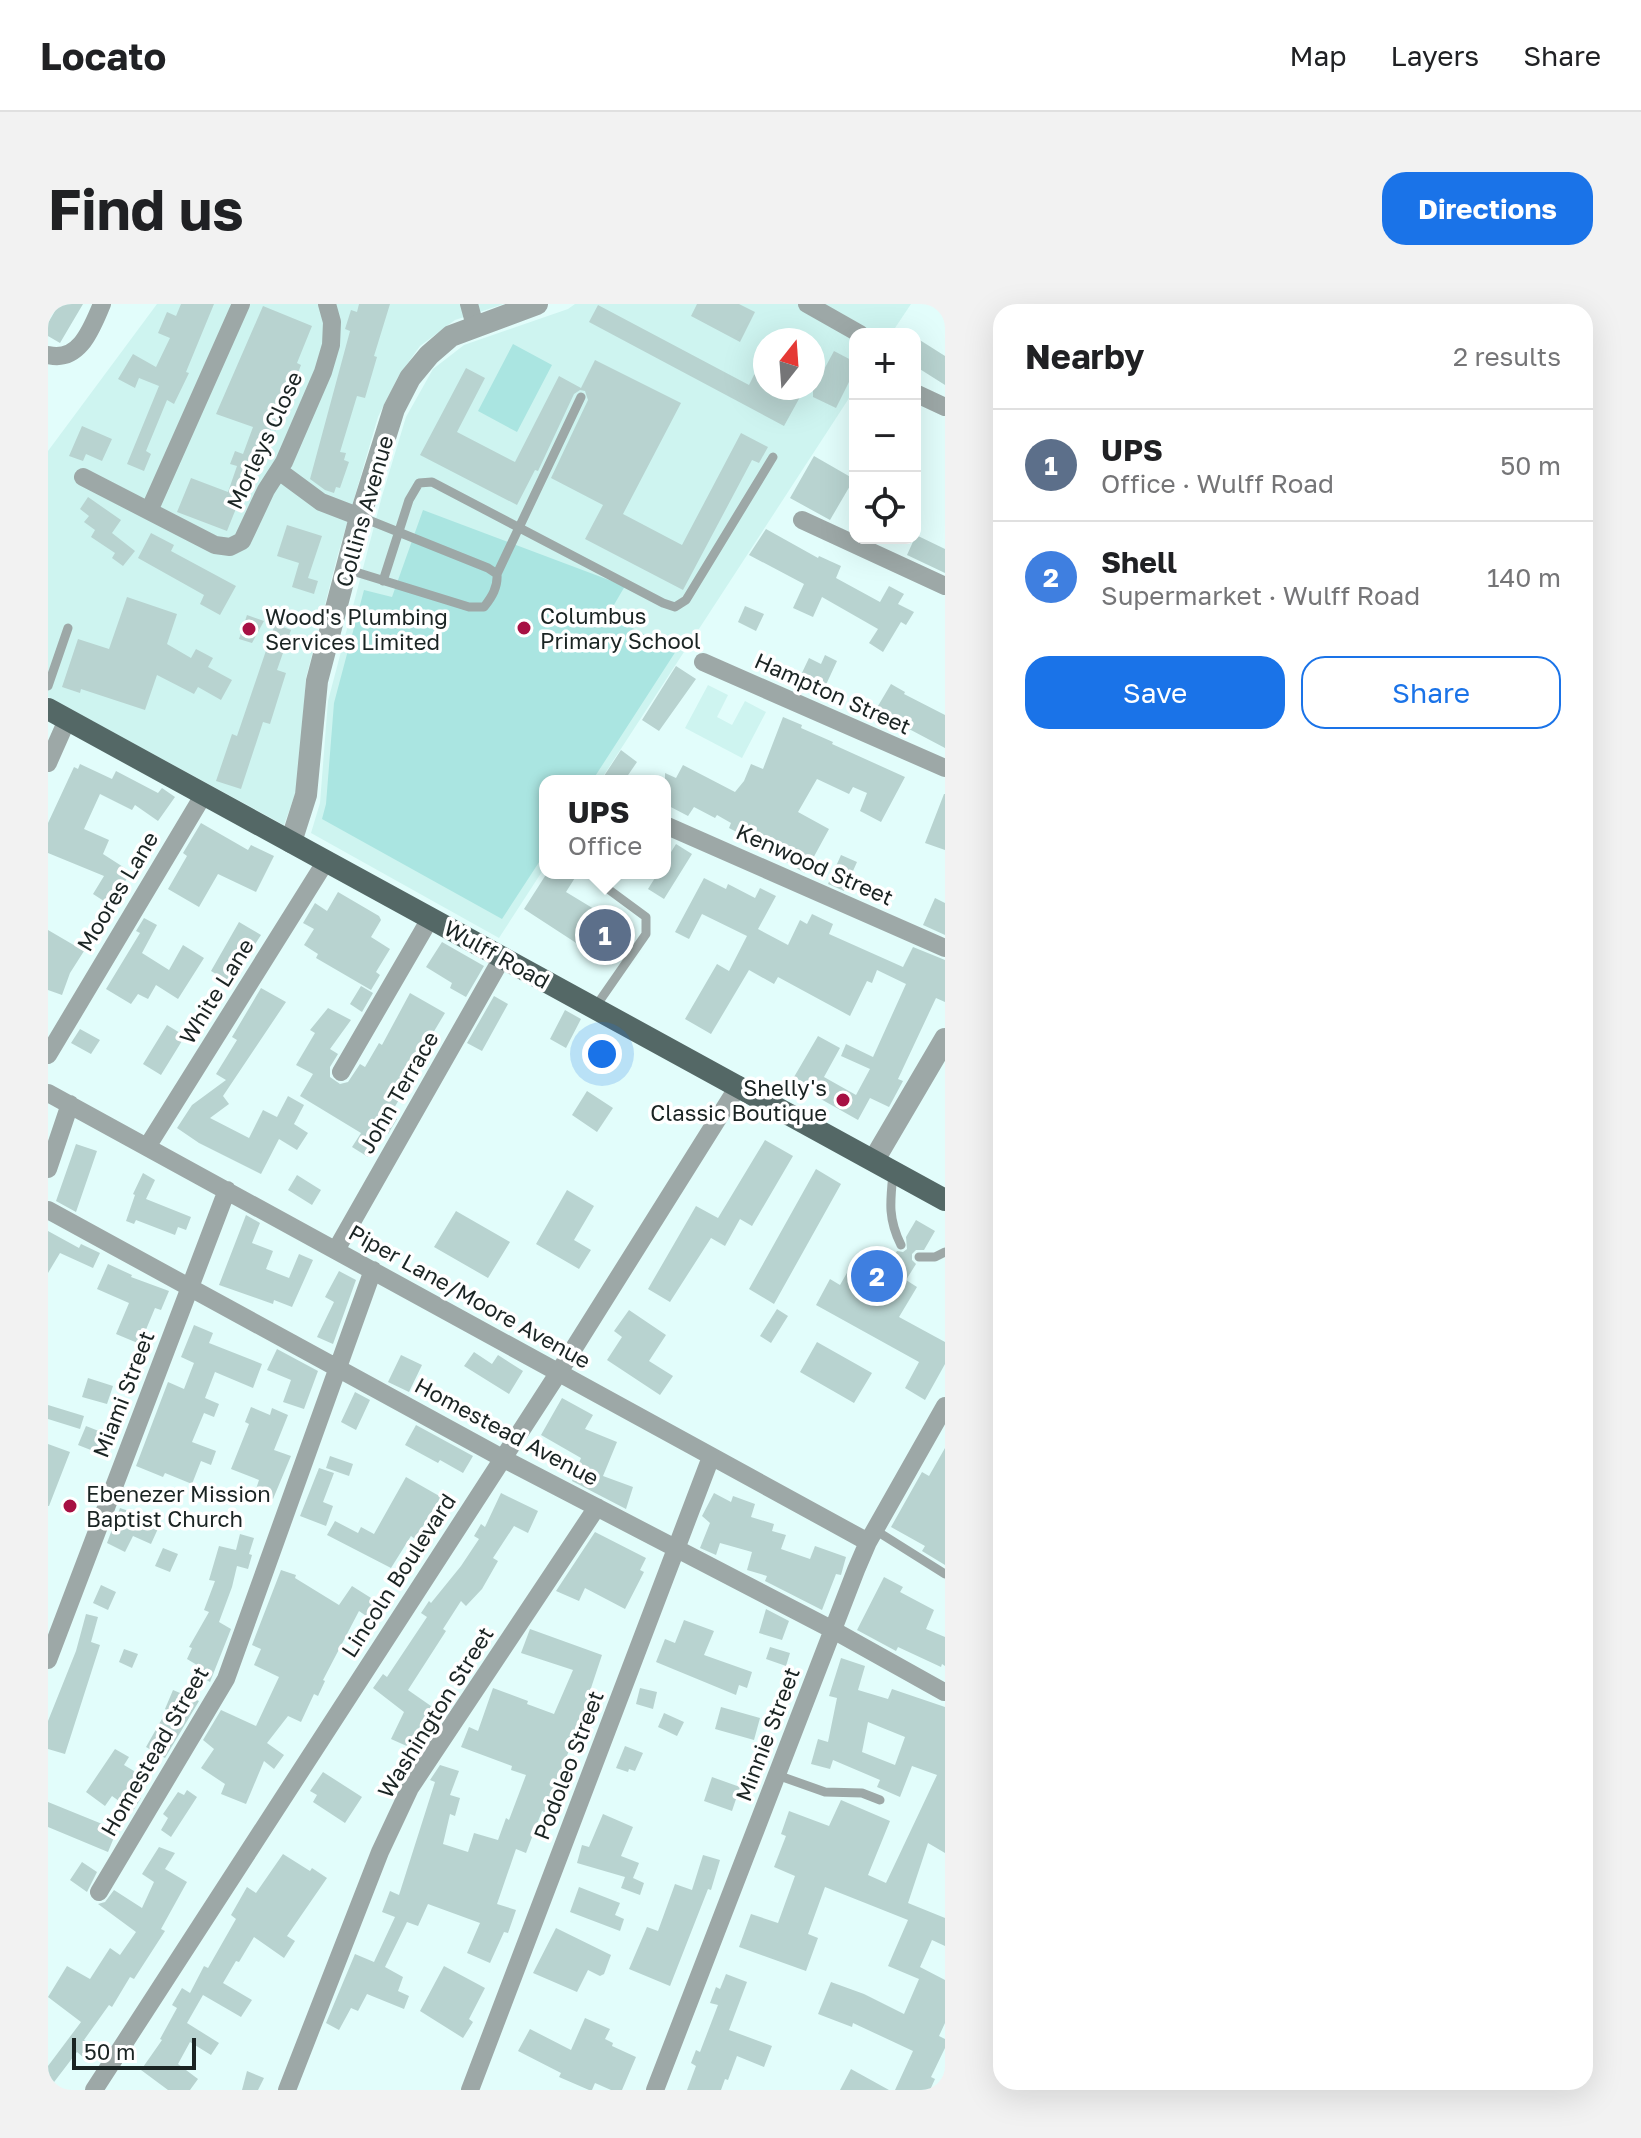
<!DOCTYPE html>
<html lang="en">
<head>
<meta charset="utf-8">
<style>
  body { margin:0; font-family:"Golos Text",sans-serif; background:#f2f2f2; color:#202124 }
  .controls { position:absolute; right:24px; top:24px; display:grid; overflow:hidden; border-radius:16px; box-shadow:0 8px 32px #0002 }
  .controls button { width:72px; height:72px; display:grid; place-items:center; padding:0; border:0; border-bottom:2px solid #e0e0e0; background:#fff; color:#202124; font:40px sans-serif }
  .compass { position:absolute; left:705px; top:24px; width:72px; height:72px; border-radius:50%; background:#fff; box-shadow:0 8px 32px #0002; rotate:17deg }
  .scale { position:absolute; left:24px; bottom:20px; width:124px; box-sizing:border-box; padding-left:8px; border:4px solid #1a2423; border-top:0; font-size:22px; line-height:28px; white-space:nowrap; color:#1a2423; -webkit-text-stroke:6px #fff; paint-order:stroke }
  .you { position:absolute; left:554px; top:750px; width:28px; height:28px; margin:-20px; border:6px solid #fff; border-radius:50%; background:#1a73e8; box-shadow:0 0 0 12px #1a73e833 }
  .badge { display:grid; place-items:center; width:52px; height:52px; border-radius:50%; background:#1a73e8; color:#fff; font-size:26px; font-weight:700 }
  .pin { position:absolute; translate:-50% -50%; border:4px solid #fff; box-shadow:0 2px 8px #0006 }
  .popup { position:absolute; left:491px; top:471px; width:132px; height:104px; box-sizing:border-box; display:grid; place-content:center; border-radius:16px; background:#fff; filter:drop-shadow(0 2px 6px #0005); font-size:26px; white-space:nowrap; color:#757577 }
  .popup b { font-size:30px; color:#202124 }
  .popup::after { content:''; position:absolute; left:50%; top:100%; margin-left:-16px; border:16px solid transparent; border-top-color:#fff }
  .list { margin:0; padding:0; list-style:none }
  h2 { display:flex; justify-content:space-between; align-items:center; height:104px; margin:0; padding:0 32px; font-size:34px }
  h2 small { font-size:26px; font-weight:400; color:#757577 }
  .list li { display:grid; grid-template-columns:52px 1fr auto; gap:24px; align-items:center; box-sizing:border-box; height:112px; padding:0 32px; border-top:2px solid #e0e0e0 }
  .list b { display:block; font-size:30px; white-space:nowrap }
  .list p { margin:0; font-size:26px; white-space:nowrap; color:#757577 }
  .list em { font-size:26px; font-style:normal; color:#757577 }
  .actions { display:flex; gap:16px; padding:24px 32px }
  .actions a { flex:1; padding:18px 0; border:2px solid #1a73e8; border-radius:24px; text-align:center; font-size:28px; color:#1a73e8 }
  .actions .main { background:#1a73e8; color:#fff }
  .icon { flex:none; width:44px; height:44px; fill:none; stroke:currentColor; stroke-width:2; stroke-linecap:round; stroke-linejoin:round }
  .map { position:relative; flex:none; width:897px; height:1786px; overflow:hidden; border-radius:24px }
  header { display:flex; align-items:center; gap:48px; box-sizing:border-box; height:112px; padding:0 40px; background:#fff; border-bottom:2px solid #e0e0e0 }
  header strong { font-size:38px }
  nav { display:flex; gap:44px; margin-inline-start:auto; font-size:28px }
  .intro { display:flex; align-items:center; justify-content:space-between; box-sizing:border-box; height:192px; padding:0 48px }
  h1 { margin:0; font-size:56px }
  .button { padding:20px 36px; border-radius:24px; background:#1a73e8; color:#fff; font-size:28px; font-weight:700 }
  main { display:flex; gap:48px; padding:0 48px }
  aside { flex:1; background:#fff; border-radius:24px; box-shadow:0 8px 32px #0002 }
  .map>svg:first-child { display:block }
  .built { fill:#cef4f0; fill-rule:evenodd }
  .green { fill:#aae5e1 }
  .building { fill:#b8d3d0; fill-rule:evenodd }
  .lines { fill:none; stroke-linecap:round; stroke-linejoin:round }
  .service { stroke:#9da8a7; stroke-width:9 }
  .minor { stroke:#9da8a7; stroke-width:18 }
  .tertiary { stroke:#9da8a7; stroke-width:22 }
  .primary { stroke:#546866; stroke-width:22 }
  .poi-dot { fill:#a71043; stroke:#fff; stroke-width:3 }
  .labels { text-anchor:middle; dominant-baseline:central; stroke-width:7; stroke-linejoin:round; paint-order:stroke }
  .street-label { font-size:22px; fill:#1a2423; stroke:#fff }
  .poi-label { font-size:22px; fill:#1a2423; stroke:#fff; text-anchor:start }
</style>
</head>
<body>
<header>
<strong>Locato</strong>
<nav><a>Map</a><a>Layers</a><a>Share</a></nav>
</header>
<div class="intro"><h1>Find us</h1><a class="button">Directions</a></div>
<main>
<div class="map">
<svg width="897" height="1786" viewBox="0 0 897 1786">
  <rect width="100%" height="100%" fill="#e2fdfb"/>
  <path class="built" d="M109,0H456L407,16L372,42L350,73L330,113L290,250L258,374L250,482L236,521L0,393V147Z
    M527,0H863L843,30H807V85L552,477H497V563L451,634L263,529L272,499L280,397L334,192L358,113L385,65L416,41L520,5ZM717,36H765V84H717Z
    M660,381L680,391L669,413L684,421L697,397L718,408L694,454L637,424Z"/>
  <path class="green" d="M465,40L504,61L469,128L430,107Z
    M375,206L577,282L560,311L628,347L544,477H497V549L454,615L274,515L278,500L286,399L316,286L344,293Z"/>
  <path class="building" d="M11,0H35L12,39L0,32V19Z
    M133,0H166L138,68L141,69L126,100L119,96L98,147L103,150L96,167L79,160L111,82L91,74L87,84L70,75L85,50L108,63L122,34L110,29L119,8L128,12Z
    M311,0H342L326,52L329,53L317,94L309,92L292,148L298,149L296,156L301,158L292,184L288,183L286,189L277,186L262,175L302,27L297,25L303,6L309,8Z
    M649,0H691L707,8L692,38L643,12Z
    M550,1L701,81L717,49V84H757L736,122L541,18Z
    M215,2L264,22L249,59L253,61L228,127L223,125L211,156L214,157L210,169L203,167L179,227L129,208L143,174L180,188L189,162L182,160L187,147L195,150L205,123L168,110Z
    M867,33L897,52V81L867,62Z
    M786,47L807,58V66L788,104L765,93V68L773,71Z
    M547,56L633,99L575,210L634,241L693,129L720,143L711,159L704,156L635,286L537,235L555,201L503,174L540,96L537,87L532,86L526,90L490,167L487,166L469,201L372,151L418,64L437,74L409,128L467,158L511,72L533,84Z
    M34,122L64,135L54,157L38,150L35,157L21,152Z
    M766,152L806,175L782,216L742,194Z
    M40,193L73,216L64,229L87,247L75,262L64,254L67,249L43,233L47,226L36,218L41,212L32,205Z
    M239,221L274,232L260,274L270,277L266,290L244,283L251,259L229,252Z
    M718,225L770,254L771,252L793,262L788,274L832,298L841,282L856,290L850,300L866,308L858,321L853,318L835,348L821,339L830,325L774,293L765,313L745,304L756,280L701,251Z
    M103,229L126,241L123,247L188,282L172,311L152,300L156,291L90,254Z
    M868,231L897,245V269L859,251Z
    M79,293L129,310L119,340L143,354L148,345L165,354L160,363L184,376L173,396L150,383L146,390L109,371L97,406L33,385L32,389L14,383L30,335L61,345Z
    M697,302L716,310L708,327L690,318Z
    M199,311L216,317L204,339L191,335Z
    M227,320L243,326L229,366L238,369L222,420L215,418L193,485L168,477L184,430L189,432Z
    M777,351L789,357L776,385L752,373L761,354L773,360Z
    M628,362L648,375L611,427L594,416Z
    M843,380L857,388L856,390L897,411V444L827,407Z
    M735,413L754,421L753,424L785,438L784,440L857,473L833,518L812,507L819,489L805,483L801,490L769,475L750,508L781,525L757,569L736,557L738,554L681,524L683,519L669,511L667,514L646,503L640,512L617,500V469L628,474L635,461L687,488L696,477L703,460L715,465Z
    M573,446L589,458L576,477H563L556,472Z
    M32,460L64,475L68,467L110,489L114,484L127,493L110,517L87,501L84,506L52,490L36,525L61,536L55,550L83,568L62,601L45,590L56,572L0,549V519L26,463L30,465Z
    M896,490H897V546L877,539Z
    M153,519L200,546L203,541L226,552L208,588L170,570L151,603L120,585L139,552L135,549Z
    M628,540L644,550L616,595L600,585L610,569H617V558Z
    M793,551L809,558L796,587L780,580Z
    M499,569H530L518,588L551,608L556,601L568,609L561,624L580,634L562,661L476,605Z
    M656,574L678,585L680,580L707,594L712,584L728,592L710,625L740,641L752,616L759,620L764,610L785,620L781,630L855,663L865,643L897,656V698L888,694L850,775L855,777L841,803L822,794L810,816L771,794L774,788L746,773L770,732L792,744L776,773L808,791L822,765L793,752L798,740L825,753L858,680L829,666L824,679L819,677L802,712L730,673L726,680L701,666L663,730L637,715L669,660L681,667L699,632L654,610L641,635L627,628Z
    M290,588L331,612L333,616L323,633L342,645L328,668L332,671L323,686L268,654L270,650L256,641L266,625L255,619L267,599L279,607Z
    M887,594L897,599V631L875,621Z
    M96,614L109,621L94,649L121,666L135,641L156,654L130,695L108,681L100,695L90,690L83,700L58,685L92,629L88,627Z
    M191,618L213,631L194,660L197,662L185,680L163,667Z
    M0,626L36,647L22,669L14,691L0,686Z
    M394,638L436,662L418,693L402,684L404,679L378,663Z
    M313,682L325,689L314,708L302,700Z
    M213,684L238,698L175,792L181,800L162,814L201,834L215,806L229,813L240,792L256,801L246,820L260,829L249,846L231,835L213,870L151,839L129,824L144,801L178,776L168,770L189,736L184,733Z
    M362,689L397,709L382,734L386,736L342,811L349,815L340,830L336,828L320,853L304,843L313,829L252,792L265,770L248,761L267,729L262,726L280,704L303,716L282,745L290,750L282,763V773L292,780L300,778L312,760L317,763L331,739L334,741Z
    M446,692L460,700L434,747L419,739Z
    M517,706L533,715L518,744L502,735Z
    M119,721L137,732L113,771L95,760Z
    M32,725L52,736L43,750L23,739Z
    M539,787L565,804L549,828L524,811Z
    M717,836L745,852L704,922L692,915L677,942L663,934L622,998L600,985L648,902L670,914Z
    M28,840L49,847L28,908L8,897Z
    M768,865L793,880L726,1000L701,985Z
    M95,869L107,876L98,895L143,913L138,926L130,923L127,931L88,916L86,920L78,917L87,891L85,890Z
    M249,871L273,886L264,901L240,886Z
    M519,886L546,902L526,936L543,946L531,965L488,940Z
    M408,907L462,938L440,974L386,943Z
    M198,911L212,919L204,939L225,947L218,965L241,974L251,950L265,956L244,1003L226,996L225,1000L171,981Z
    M868,916L887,927L876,946H868L864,950V956L868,960L858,976L869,983L851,1013L897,1038V1060L877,1096L857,1084L871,1058L768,1001L782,975L792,981L811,948L838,965L849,947L855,948L859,945L858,933Z
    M0,927L31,944L33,940L52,949L45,964L12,949L0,969Z
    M60,960L84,971L83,973L121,987L113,1006L107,1004L92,1040L68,1030L81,999L49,985Z
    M291,967L308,976L285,1040L269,1033L286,998L277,993Z
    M729,1005L740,1012L723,1039L712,1032Z
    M581,1006L618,1031L601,1057L625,1072L612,1091L559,1056L574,1033L566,1027Z
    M146,1021L165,1029L161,1039L214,1060L205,1084L167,1068L157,1094L171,1100L166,1113L156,1109L144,1138L168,1147L163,1161L153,1157L144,1180L117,1169L115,1173L88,1162L120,1078L136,1085L146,1059L133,1053Z
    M769,1038L824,1069L806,1099L752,1068Z
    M229,1045L270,1067L256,1105L235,1098L243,1076L219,1066Z
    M426,1048L444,1060L450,1051L475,1067L461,1090L416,1062Z
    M353,1051L374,1061L361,1088L340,1078Z
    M40,1074L65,1082L59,1100L34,1093Z
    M307,1088L322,1096L308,1126L293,1118Z
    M514,1094L545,1111L537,1125L569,1138L555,1172L585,1183L578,1205L524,1177L533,1154L493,1131Z
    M0,1101L36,1112L32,1125L0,1115Z
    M203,1103L222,1111L224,1104L240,1111L226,1146L243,1152L225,1195L207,1188L211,1176L183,1165L201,1120L197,1118Z
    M368,1121L425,1152L415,1169L392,1156L390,1159L357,1141Z
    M38,1122L61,1131L53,1150L30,1141Z
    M0,1140L22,1148L1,1202H0Z
    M897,1144V1261L874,1247L877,1242L843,1223L874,1168L881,1172Z
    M282,1152L305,1160L301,1172L278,1164Z
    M271,1164L286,1169L275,1198L285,1202L278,1222L252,1212Z
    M358,1173L393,1193L367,1235L363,1232L343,1264L279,1231L287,1217L310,1229L313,1223L326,1230Z
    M453,1189L490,1207L480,1229L466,1222L445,1254L450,1257L434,1285L418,1302L413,1297L395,1325L398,1327L360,1386L383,1402L361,1443L343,1435L356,1408L325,1384L335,1370L339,1373L379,1313L373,1309L381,1297L383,1299L413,1262L431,1235L426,1232L433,1220L437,1223Z
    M666,1189L683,1198L685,1192L707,1200L703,1213L726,1220L724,1227L738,1231L733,1245L762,1255L767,1242L798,1253L793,1271L788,1270L774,1306L717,1277L719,1272L699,1266L704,1248L672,1239L668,1251L652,1244L662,1219L654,1212Z
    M72,1204L113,1218L103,1240L85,1232L77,1248L59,1239Z
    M547,1228L598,1254L592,1266L596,1268L577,1305L537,1284L531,1297L508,1287Z
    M192,1230L206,1234L201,1250L204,1251L200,1265L189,1262L184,1283L171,1318L183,1325L162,1378L145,1368L149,1361L139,1355L144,1344L141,1343L161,1308L156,1306L167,1277L161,1276L171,1242L188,1246Z
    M115,1244L130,1250L122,1268L107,1262Z
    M233,1266L248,1271L247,1274L291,1301L304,1282L331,1299L321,1314L311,1307L275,1376L277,1377L270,1392L266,1390L253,1418L240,1412L219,1439L236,1451L226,1465L216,1457L198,1500L173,1490L177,1480L153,1464L166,1445L155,1436L173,1406L208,1422L231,1373L206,1361L213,1345L204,1341Z
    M836,1273L855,1283L852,1288L886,1306L878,1325L897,1333V1362L894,1360L893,1363L850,1343L848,1347L809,1326Z
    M53,1281L68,1288L60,1306L45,1299Z
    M718,1305L741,1317L734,1336L711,1329Z
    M38,1310L50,1313L43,1338L52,1341L17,1450L0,1445V1417L28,1347Z
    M636,1316L666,1327L656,1351L704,1368L699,1384L691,1381L688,1391L608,1358L617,1335L627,1339Z
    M482,1325L554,1351L543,1384L547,1386L543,1395L546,1396L537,1422L528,1446L522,1444L504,1490L513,1494L505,1512L494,1507L478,1549L468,1545L449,1600L468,1606L460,1629L456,1628L442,1659L419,1649L432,1619L380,1600L370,1622L359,1618L337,1663L355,1673L350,1687L361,1692L356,1705L319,1690L310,1707L303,1704L291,1726L278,1719L307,1650L326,1658L347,1613L334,1608L342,1587L351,1591L387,1478L382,1476L392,1461L411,1467L402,1491L412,1494L407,1512L402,1510L395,1540L420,1548L426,1529L450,1536L458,1514L461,1516L478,1471L463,1466L464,1462L413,1443L421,1423L430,1427L445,1384L480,1397L479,1400L506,1410L525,1366L473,1349Z
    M722,1343L742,1349L738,1362L718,1355Z
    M76,1345L90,1350L84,1364L71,1358Z
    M793,1354L817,1362L810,1386L840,1395L844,1385L897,1403V1549L880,1539L860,1599L897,1614V1642L884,1636L872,1663L897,1676V1719L891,1732L897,1735V1744L883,1773L887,1775L882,1786H847L865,1747L805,1719L804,1723L770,1710L783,1678L816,1690L856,1710L871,1675L840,1662L860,1616L777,1583L760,1630L770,1634L758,1667L691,1643L703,1610L730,1619L747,1572L726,1563L738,1532L733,1530L741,1507L781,1522L793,1496L842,1517L820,1571L838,1579L889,1471L864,1462L852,1493L829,1483L832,1476L785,1456L782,1465L763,1460L770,1435L780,1438L789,1394L781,1392ZM820,1418L857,1433L847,1461L814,1448Z
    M592,1384L609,1388L605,1405L588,1400Z
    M125,1386L151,1397L117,1454L98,1443L119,1406L117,1405Z
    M673,1403L712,1414L706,1436L667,1425Z
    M616,1409L636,1418L629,1432L610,1423Z
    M577,1442L595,1449L587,1467L581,1465L580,1468L568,1464Z
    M67,1445L81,1453L76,1461L96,1473L86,1489L93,1494L85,1507L64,1492L57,1502L38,1488Z
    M275,1468L314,1493L297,1519L265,1498L269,1491L262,1487Z
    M664,1473L692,1483L684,1507L656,1497Z
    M139,1486L149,1493L123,1533L113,1526L120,1514L115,1510L130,1488L136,1491Z
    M0,1498L69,1526L60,1548L0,1523Z
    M555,1510L585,1523L573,1552L591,1559L585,1574L596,1579L592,1591L573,1584L577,1573L529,1559L534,1541L541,1543Z
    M111,1543L127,1549L117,1565L139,1578L113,1625L117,1627L86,1675L82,1673L64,1703L61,1701L36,1736L44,1741L35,1753L29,1748L0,1786V1762L33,1718L0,1693L19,1662L42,1675L62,1644L72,1651L88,1628L50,1600L57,1598L66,1586L94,1604L106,1578L94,1570Z
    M235,1550L262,1567L264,1564L279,1574L239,1632L247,1637L236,1654L206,1633L191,1658L188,1657L175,1679L204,1696L193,1713L155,1691L139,1719L171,1739L163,1751L142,1738L130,1760L150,1775L142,1786H120L93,1766L114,1736L112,1735L129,1704L124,1701L134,1684L142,1689L156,1662L160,1664L188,1615L183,1611L199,1583L208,1589Z
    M655,1551L672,1556L663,1586L660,1585L622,1682L581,1665L599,1623L610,1627L627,1580L644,1586Z
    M34,1558L49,1568L39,1588L22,1576Z
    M531,1583L572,1599L567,1611L576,1615L572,1627L522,1608Z
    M508,1624L563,1651L556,1670L552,1672L540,1666L529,1688L485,1669Z
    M396,1662L437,1684L421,1715L425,1718L415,1734L372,1707Z
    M678,1670L699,1678L681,1726L724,1742L716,1763L689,1752L680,1776L677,1775L673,1786H639L648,1762L643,1759L648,1746L652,1748L670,1701L662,1699L668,1683L672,1685Z
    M537,1714L562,1725L557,1735L565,1739L564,1742L588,1753L574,1786H563L547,1779L544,1786H541L511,1773L513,1769L470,1747L482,1725L523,1746Z
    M803,1765L841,1786H792Z
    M199,1767L216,1774L210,1786H194Z"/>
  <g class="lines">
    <path class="service" d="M298,265L421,303H436C444,293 450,283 449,270L440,264L313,213
      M449,270L533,93
      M335,277L361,196L371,179L384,178L615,299L627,303L638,296L725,153
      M0,382L20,324
      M548,702L598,630V613L560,585
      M845,870C842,898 840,915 853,941
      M871,953H887L897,948
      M827,1226L897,1270
      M729,1471L777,1488L814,1489L832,1496"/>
    <path class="minor" d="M193,0L101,207L167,241L182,243L194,237L218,186L236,158L275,68L283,41L284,18L279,0
      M421,0L427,22
      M759,0L812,30
      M0,51C32,59 44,23 54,0
      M867,89L897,103
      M231,167L273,198L312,213
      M35,173L101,207
      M754,216L897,282
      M655,358L897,464
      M0,459L19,416
      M617,521L897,644
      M0,751L156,490
      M293,768L383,613
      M0,789L820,1238
      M99,843L278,557
      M0,865L22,800
      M0,906L454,1154L785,1326L896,1388
      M288,946L454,654
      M0,1356L179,886
      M51,1588L178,1375L325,966
      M46,1786L511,1068L691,781
      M239,1786L332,1548L362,1484L549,1203
      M422,1786L663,1153
      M607,1786L808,1266L820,1238L897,1102"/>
    <path class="tertiary" d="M243,538L258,491L269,377L312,213L346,105L362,74L381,51L403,32L489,0
      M826,856L897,735"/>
    <path class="primary" d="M0,405L897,896"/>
  </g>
  <g class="poi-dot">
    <circle cx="476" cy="324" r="8"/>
    <circle cx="201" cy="325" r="8"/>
    <circle cx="795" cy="796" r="8"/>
    <circle cx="22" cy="1202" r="8"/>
  </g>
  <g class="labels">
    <g class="street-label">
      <text transform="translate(216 136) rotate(-65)">Morleys Close</text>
      <text transform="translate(316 207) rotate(-74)">Collins Avenue</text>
      <text transform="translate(785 389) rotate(24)">Hampton Street</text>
      <text transform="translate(767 560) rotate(24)">Kenwood Street</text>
      <text transform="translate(69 587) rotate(-59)">Moores Lane</text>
      <text transform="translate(449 650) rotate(29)">Wulff Road</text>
      <text transform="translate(168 687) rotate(-58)">White Lane</text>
      <text transform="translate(350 788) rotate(-60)">John Terrace</text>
      <text transform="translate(422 992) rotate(29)">Piper Lane/Moore Avenue</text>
      <text transform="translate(75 1090) rotate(-69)">Miami Street</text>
      <text transform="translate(459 1127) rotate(28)">Homestead Avenue</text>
      <text transform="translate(350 1271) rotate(-57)">Lincoln Boulevard</text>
      <text transform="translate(387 1408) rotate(-58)">Washington Street</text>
      <text transform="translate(719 1430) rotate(-69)">Minnie Street</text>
      <text transform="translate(106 1447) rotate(-60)">Homestead Street</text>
      <text transform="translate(520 1461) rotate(-69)">Podoleo Street</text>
    </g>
    <g class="poi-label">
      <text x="492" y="311">Columbus<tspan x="492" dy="25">Primary School</tspan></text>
      <text x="217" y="312">Wood's Plumbing<tspan x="217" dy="25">Services Limited</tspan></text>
      <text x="779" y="783" text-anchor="end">Shelly's<tspan x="779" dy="25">Classic Boutique</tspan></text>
      <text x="38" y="1189">Ebenezer Mission<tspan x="38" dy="25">Baptist Church</tspan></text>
    </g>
  </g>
</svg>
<div class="controls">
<button>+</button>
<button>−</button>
<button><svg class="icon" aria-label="locate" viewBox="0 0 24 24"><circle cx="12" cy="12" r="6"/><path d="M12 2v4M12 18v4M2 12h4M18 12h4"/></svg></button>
</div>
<svg class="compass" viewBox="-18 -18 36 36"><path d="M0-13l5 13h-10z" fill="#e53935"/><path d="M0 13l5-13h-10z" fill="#757577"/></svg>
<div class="scale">50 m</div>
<div class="you"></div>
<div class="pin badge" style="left:557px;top:631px;background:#5c6f8a">1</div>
<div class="popup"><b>UPS</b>Office</div>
<div class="pin badge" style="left:829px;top:972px;background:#3f7fe0">2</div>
</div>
<aside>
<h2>Nearby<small>2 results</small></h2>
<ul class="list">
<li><span class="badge" style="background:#5c6f8a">1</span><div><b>UPS</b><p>Office · Wulff Road</p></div><em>50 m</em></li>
<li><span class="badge" style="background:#3f7fe0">2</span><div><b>Shell</b><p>Supermarket · Wulff Road</p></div><em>140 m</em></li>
</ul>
<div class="actions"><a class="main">Save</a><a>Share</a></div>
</aside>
</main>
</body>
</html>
